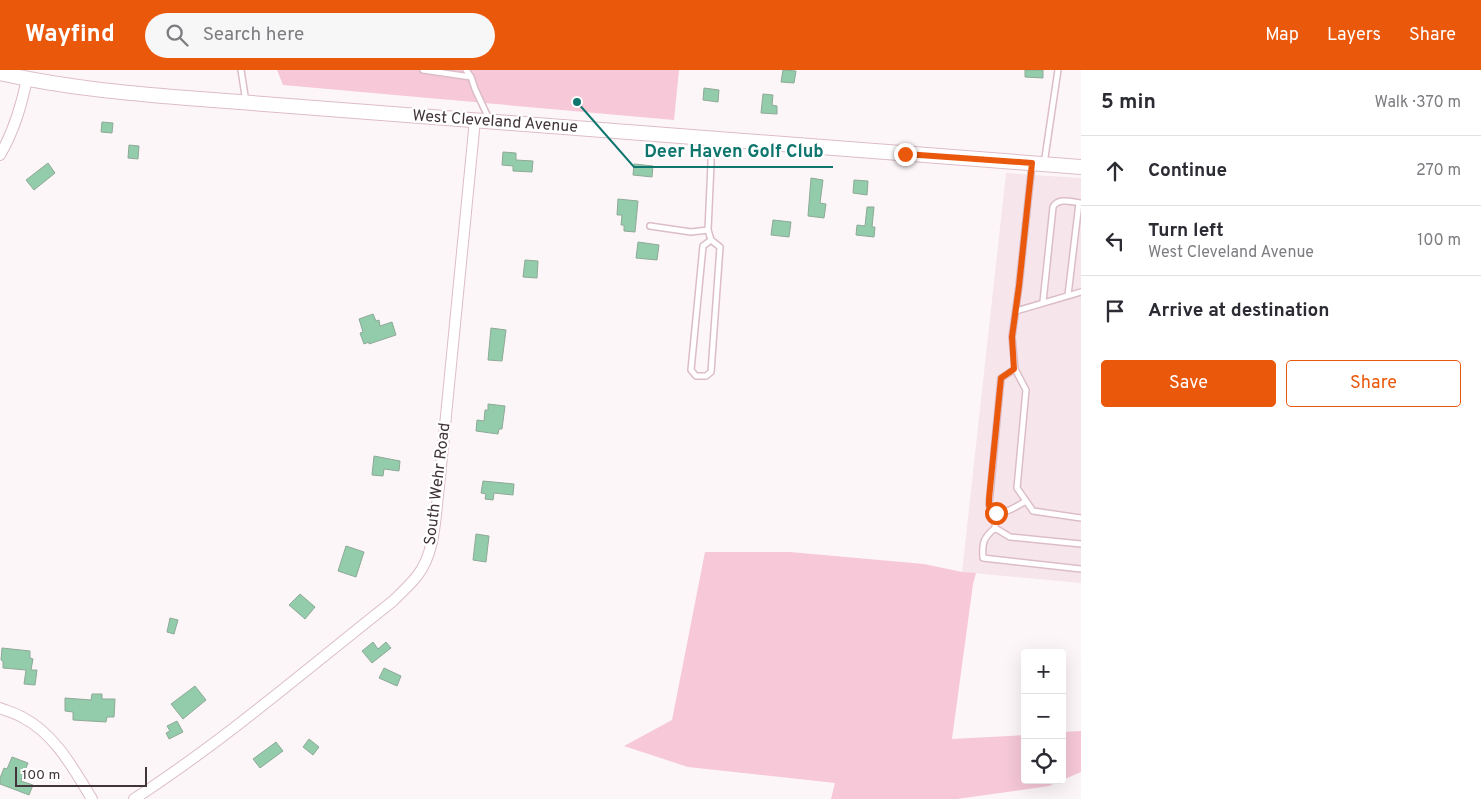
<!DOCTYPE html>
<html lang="en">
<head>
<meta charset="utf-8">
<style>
  body { margin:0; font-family:Overpass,sans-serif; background:#f7f7f7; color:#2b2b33 }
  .controls { position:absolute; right:15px; bottom:15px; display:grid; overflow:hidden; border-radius:5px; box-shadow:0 5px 20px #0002 }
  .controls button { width:45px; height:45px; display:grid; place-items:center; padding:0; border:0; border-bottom:1px solid #e1e1e2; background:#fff; color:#2b2b33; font:25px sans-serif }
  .scale { position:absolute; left:15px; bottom:12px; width:132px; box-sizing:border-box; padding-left:5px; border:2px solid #42353a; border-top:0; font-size:14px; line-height:18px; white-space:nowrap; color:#42353a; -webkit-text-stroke:4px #fff; paint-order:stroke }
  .stop { position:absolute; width:15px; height:15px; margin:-11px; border:4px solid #ea580c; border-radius:50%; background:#fff }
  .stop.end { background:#ea580c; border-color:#fff; box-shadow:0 1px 5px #0008 }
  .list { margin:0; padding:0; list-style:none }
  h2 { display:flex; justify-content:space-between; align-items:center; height:65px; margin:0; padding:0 20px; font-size:21px }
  h2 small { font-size:16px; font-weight:400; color:#7c7c81 }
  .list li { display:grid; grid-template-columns:32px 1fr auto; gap:15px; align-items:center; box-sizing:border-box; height:70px; padding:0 20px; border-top:1px solid #e1e1e2 }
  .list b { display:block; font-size:19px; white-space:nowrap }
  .list p { margin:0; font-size:16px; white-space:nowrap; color:#7c7c81 }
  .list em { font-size:16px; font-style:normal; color:#7c7c81 }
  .actions { display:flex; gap:10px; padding:15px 20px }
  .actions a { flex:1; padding:11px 0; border:1px solid #ea580c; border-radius:5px; text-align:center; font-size:18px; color:#ea580c }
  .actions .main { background:#ea580c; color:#fff }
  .icon { flex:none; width:28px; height:28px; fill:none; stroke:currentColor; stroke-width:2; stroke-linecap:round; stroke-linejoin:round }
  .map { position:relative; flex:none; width:1081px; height:729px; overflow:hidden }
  header { display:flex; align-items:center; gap:30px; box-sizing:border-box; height:70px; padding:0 25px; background:#ea580c; color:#fff }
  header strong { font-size:24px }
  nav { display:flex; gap:28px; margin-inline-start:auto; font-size:18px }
  .search { width:350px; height:45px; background:#f7f7f7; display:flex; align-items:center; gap:12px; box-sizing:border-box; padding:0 18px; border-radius:28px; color:#7c7c81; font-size:19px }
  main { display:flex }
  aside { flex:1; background:#fff }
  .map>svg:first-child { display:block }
  .built { fill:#f6e6eb }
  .green { fill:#f6c8d8 }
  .building { fill:#92ccaa; stroke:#8ea998 }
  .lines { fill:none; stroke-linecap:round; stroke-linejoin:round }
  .service-casing { stroke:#dcbdc7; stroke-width:8 }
  .minor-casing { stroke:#dcbdc7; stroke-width:12 }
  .secondary-casing { stroke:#dcbdc7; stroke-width:16 }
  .service { stroke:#fff; stroke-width:5 }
  .minor { stroke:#fff; stroke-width:10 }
  .secondary { stroke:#fff; stroke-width:14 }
  .route { stroke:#ea580c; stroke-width:6 }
  .labels { text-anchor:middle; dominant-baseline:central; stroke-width:4.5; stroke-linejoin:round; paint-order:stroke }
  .street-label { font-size:16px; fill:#42353a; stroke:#fff }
  .leader { fill:none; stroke:#0f766e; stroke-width:2 }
  .callout-dot { fill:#0f766e; stroke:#fff; stroke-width:2 }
  .callout-label { font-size:18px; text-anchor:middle; font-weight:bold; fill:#0f766e; stroke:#fff; stroke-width:4.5; stroke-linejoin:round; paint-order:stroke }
</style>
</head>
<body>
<header>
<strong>Wayfind</strong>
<div class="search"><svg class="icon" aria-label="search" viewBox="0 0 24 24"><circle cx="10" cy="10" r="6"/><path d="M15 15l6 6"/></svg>Search here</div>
<nav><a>Map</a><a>Layers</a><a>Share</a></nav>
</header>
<main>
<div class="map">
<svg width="1081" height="729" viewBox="0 0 1081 729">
  <rect width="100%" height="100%" fill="#fdf6f8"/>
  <path class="built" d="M1006,103L1081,108V513L962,502Z"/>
  <path class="green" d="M277,0H679L674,50L283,15Z
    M705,482H790L924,494L962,502L976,503L973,514L952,669L1025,665V710H1062V662L1081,661V702L1049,716L957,729H831L835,713L688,697L624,676L672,650Z"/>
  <path class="building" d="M783,0L796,1L794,13L781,12Z
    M1025,0H1043V8L1025,7Z
    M704,18L719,20L718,32L703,30Z
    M763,24L773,25L772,35L777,36V44L761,43Z
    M102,52L113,53L112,63L101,62Z
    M129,75L139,76L138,89L128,88Z
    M503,82L516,83V90L533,91L532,102L513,101V96L502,95Z
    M48,93L55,103L34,120L26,110Z
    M634,94L653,96L652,107L633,105Z
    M811,108L823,110L820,133L826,134L824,148L808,146Z
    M854,110L868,111L867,125L853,123Z
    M618,129L638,131L635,162L624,161V155H621L622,145H617Z
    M867,137H874L872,157H875L874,167L856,165L857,155L865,156Z
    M773,150L791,152L789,167L771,165Z
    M638,172L659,175L657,190L636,188Z
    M525,190L538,191L537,208L523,207Z
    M373,244L376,251L379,250L380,256L392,252L396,265L369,274V272L364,274L360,263L363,262L359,249Z
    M491,258L506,260L502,291L488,290Z
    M488,334L505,336L502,359H499L498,364L476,361L477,350L484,351L485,340H488Z
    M374,386L400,391L399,401L384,399L383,406L372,405Z
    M483,411L514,414L513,425L494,423L493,430L485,429L486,424L481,423Z
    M476,464L489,466L486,492L473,490Z
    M346,476L364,482L356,507L338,501Z
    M300,524L315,537L305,549L289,535Z
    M170,548L178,550L174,564L167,562Z
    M373,572L378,579L386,572L391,578L372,593L362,581Z
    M2,578L30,581V588L33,589L31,600H37L35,615L24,614L26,600L3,598V591L1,590Z
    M384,598L401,606L397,616L379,608Z
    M195,616L206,630L183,649L171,634Z
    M92,624H102V629H115L114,647H107L106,652L73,650V642L65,641V628L91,630Z
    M177,651L183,662L169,669L166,663L170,661L167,656Z
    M309,669L319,677L313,685L303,677Z
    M276,672L283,681L260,698L253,689Z
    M12,687L28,693L21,711L33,715L29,725L0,714V708L4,698L7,699Z"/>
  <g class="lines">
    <g class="service-casing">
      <path id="service" d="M241,0L246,32
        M423,0L471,7
        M466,0L471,7L475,19L489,49
        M1032,94L1019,216L1012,267L1015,299L1026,320L1017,418L1033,441L1081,448
        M1044,94L1058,0
        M650,156L691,162L708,160L711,94V69
        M708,160L711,170L720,177L711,302L706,306H696L691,300L703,176L711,170
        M1068,225L1079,133
        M1043,232L1053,137C1058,127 1072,132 1081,133
        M1016,241L1081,222
        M1015,299L1001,308L989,435L991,441C1004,446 1015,437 1026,431
        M996,443L995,458L1010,467L1081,474
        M995,458C983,468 982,473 983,488L1081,499"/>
    </g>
    <g class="minor-casing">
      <path id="minor" d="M0,85C14,61 21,37 27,9
        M0,638C7,641 15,643 22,647C55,664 73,698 92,729
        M134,729C225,670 308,598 393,531C401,523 410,515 417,506C436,482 435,446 439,417L475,50"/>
    </g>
    <g class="secondary-casing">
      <path id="secondary" d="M0,3C62,17 124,23 187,28L1081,97"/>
    </g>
    <use href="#service" class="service"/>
    <use href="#minor" class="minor"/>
    <use href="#secondary" class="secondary"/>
  </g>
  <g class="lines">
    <path class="route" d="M905,84L1032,93L1019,216L1012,267L1014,299L1001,308L989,429V435L991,441L996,443"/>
  </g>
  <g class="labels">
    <g class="street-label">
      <text transform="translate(495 52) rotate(4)">West Cleveland Avenue</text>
      <text transform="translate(438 414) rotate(-83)">South Wehr Road</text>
    </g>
  </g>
  <path class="leader" d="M577 32L634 97H833"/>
  <circle class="callout-dot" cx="577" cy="32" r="5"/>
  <g class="callout-label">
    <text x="734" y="87">Deer Haven Golf Club</text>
  </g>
</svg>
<div class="controls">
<button>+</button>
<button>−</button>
<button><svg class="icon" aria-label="locate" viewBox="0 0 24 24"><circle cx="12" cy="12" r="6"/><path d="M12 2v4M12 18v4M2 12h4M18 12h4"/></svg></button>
</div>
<div class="scale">100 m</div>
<div class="stop" style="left:996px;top:443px"></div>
<div class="stop end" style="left:905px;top:84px"></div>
</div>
<aside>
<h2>5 min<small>Walk · 370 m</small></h2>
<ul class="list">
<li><svg class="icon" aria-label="ahead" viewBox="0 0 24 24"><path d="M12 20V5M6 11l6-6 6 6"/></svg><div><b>Continue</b></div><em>270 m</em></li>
<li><svg class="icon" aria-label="left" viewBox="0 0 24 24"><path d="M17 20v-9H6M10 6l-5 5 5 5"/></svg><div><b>Turn left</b><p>West Cleveland Avenue</p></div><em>100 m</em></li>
<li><svg class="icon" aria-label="arrive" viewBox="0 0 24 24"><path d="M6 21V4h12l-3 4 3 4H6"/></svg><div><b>Arrive at destination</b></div></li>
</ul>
<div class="actions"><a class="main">Save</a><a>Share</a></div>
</aside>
</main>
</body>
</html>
